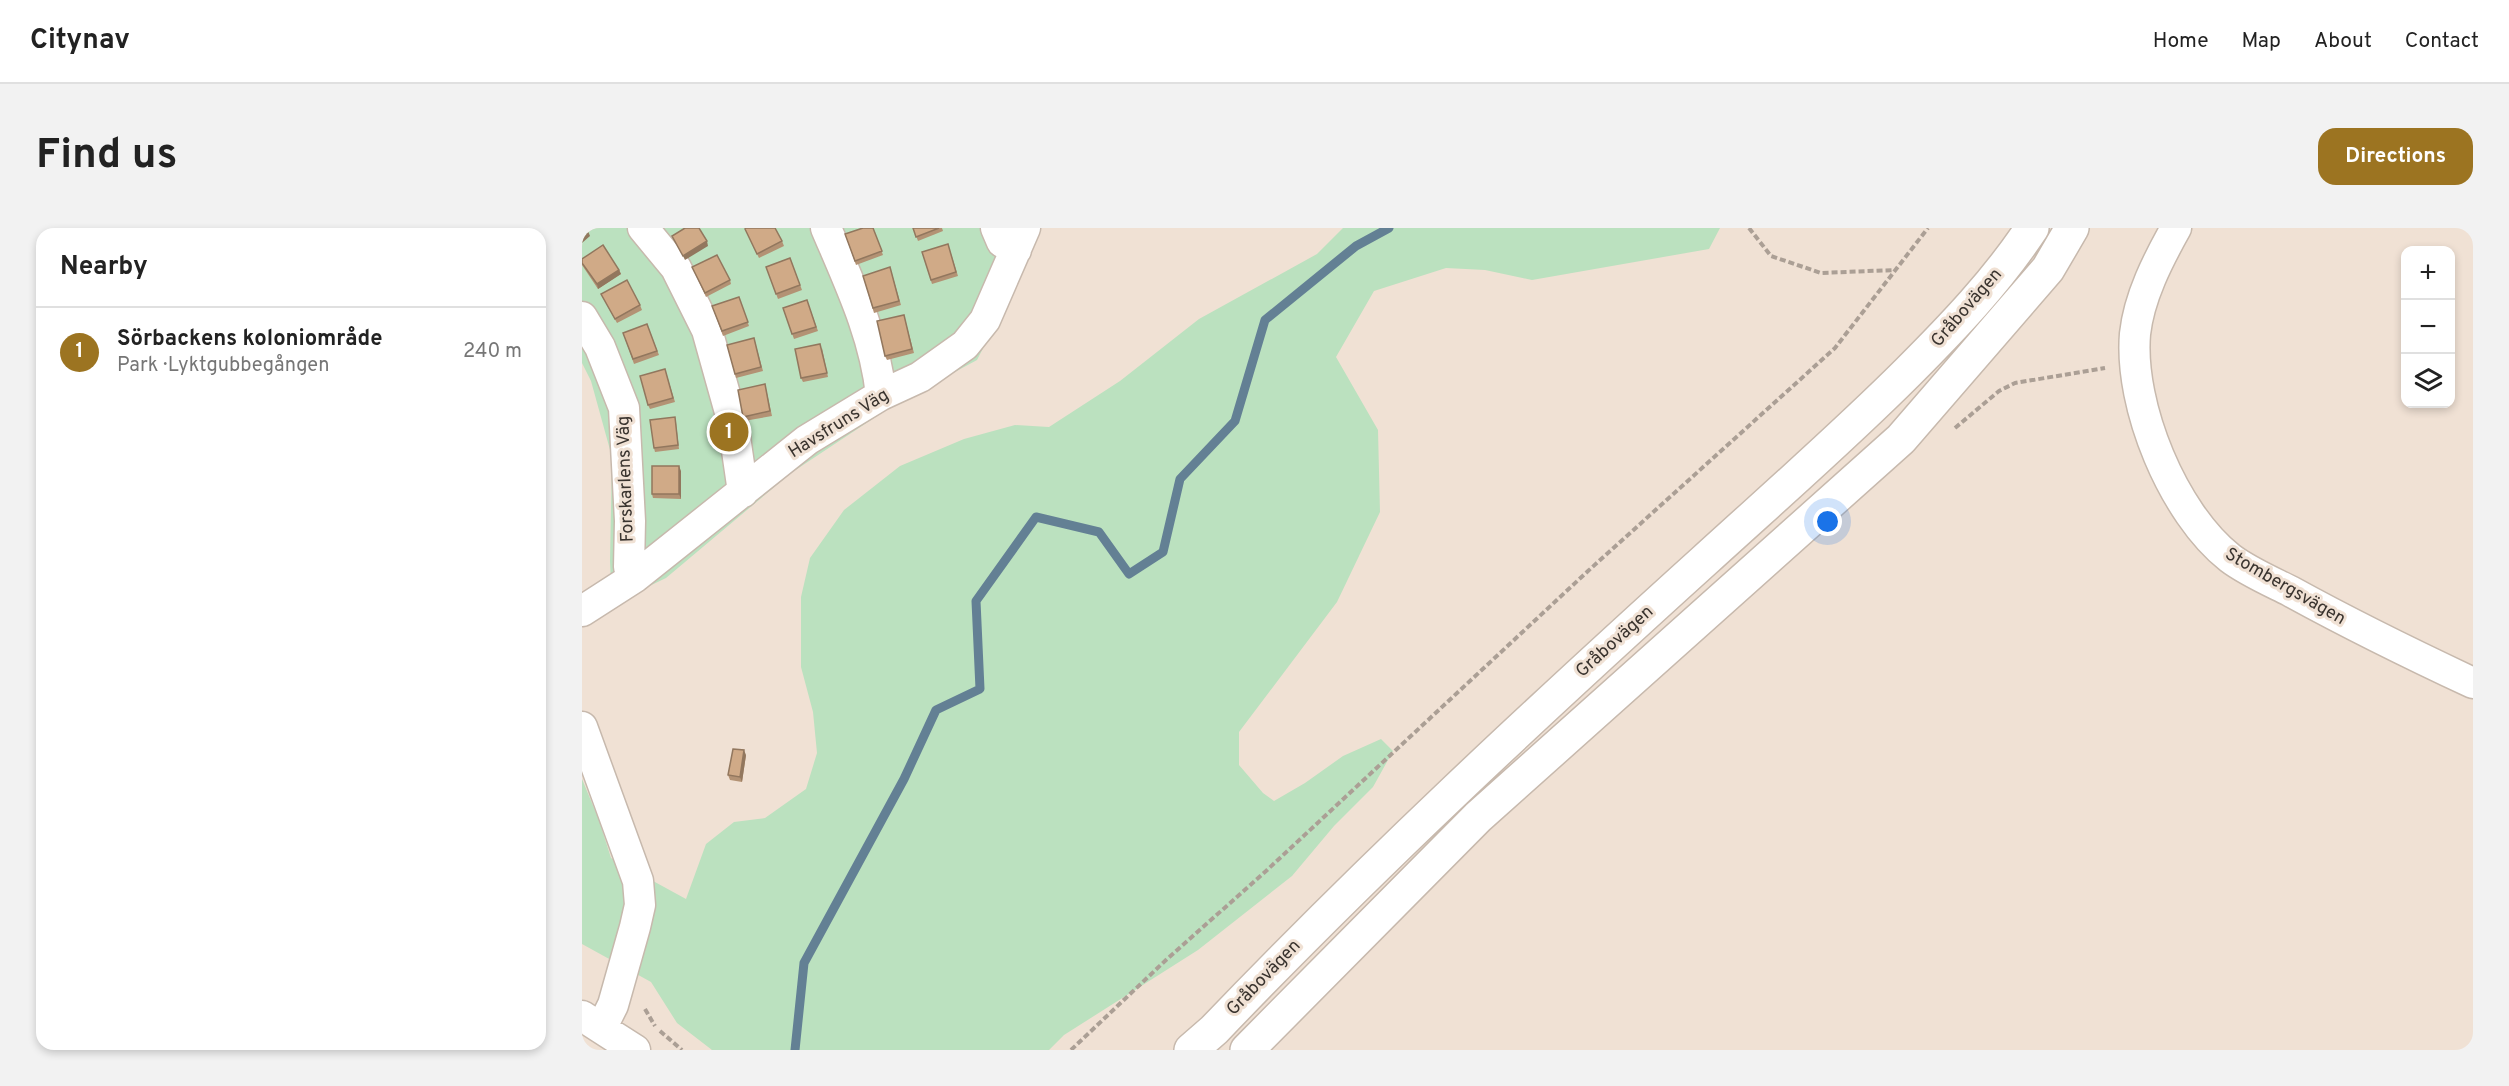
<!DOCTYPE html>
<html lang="en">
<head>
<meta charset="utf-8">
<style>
  body { margin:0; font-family:Overpass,sans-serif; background:#f2f2f2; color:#222 }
  .controls { position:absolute; right:18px; top:18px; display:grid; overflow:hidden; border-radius:12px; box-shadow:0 3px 9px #0003 }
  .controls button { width:54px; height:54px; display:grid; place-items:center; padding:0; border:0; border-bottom:2px solid #e0e0e0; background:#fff; color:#222; font:30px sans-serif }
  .you { position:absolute; left:1246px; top:294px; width:21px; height:21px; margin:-15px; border:4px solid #fff; border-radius:50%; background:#1a73e8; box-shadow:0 0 0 9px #1a73e833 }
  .badge { display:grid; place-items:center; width:39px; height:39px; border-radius:50%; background:#9c7421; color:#fff; font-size:20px; font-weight:700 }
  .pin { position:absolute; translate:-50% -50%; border:3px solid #fff; box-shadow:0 2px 6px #0006 }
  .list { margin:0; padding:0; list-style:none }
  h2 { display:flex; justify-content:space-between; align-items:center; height:78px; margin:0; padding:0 24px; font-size:26px }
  h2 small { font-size:20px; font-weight:400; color:#767676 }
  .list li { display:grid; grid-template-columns:39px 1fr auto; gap:18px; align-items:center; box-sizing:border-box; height:90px; padding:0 24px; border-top:2px solid #e0e0e0 }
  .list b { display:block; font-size:22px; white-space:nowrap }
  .list p { margin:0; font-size:20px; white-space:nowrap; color:#767676 }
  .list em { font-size:20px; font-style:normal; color:#767676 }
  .icon { flex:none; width:33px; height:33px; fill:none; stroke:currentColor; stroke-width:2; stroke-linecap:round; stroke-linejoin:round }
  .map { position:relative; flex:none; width:1891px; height:822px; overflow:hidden; border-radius:18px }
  header { display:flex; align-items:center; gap:36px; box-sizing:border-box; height:84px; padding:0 30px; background:#fff; border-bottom:2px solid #e0e0e0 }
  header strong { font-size:28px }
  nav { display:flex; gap:33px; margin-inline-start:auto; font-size:21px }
  .intro { display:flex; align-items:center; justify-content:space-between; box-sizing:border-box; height:144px; padding:0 36px }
  h1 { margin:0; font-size:42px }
  .button { padding:15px 27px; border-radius:18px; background:#9c7421; color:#fff; font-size:21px; font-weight:700 }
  main { display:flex; gap:36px; padding:0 36px }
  aside { flex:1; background:#fff; border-radius:18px; box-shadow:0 3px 9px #0003 }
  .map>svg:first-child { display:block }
  .green { fill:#bbe1bf }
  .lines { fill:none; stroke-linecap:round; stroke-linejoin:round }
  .stream { stroke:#638094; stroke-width:9 }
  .minor-casing { stroke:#c7b9ad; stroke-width:33 }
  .major-casing { stroke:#c7b9ad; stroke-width:36 }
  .path { stroke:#ab9f95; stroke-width:4; stroke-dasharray:6 3; stroke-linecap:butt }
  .minor { stroke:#fff; stroke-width:30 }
  .major { stroke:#fff; stroke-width:33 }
  .wall { fill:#b39274 }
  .shaded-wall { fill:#92775e }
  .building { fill:#d0aa87; stroke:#92775e; stroke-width:1.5 }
  .labels { text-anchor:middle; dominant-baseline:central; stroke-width:6; stroke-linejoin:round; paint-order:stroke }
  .street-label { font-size:18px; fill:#39332e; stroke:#f0e1d4 }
</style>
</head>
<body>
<header>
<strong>Citynav</strong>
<nav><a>Home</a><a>Map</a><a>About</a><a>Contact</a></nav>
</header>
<div class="intro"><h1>Find us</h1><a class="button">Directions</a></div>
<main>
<aside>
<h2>Nearby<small></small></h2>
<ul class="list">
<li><span class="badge">1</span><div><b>Sörbackens koloniområde</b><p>Park · Lyktgubbegången</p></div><em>240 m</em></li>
</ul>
</aside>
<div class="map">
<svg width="1891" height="822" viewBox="0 0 1891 822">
  <rect width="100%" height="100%" fill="#f0e1d4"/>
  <path class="green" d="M0,0H457L431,62L395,132L310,178L209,245L84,350L30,376L28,333L30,229L9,153L0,135Z
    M761,0H1138L1127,21L950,52L903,42L864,40L792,63L754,129L796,202L798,284L755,374L657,504V537L681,565L692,573L723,555L761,528L799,511L811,523L791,559L752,598L710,648L616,722L482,807L467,822H130L95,795L69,754L0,716V551L17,592L29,630L104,671L124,616L152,594L183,590L224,561L235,525L231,484L219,439V369L228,330L262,282L318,238L382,211L433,197L467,199L538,153L617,91L735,26Z"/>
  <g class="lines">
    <path class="stream" d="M213,822L222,735L322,551L354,482L398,461L394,373L454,289L517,304L547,346L581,324L598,251L653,193L683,92L774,18L807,0"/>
    <g class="minor-casing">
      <path id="minor" d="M61,0L94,40L125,102L151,195L161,264
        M244,0C267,54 293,108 299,167
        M414,0L420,14L434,22
        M1594,0C1576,32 1557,69 1553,106C1547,178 1591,285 1648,330C1665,343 1688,353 1708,363C1768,396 1829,426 1891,455
        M0,89L18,119L42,180L48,293L47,339L53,349
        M0,383L53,349L225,212L299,167L338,149L383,117L403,92L443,0
        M0,499L56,653L58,677L53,699L31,777L20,799
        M0,788L53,822"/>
    </g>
    <g class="major-casing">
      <path id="major" d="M609,822L632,802C789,638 955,484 1123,332C1191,270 1261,209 1326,144C1371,99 1415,53 1450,0
        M665,822L896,589L1319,211L1466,41L1490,0"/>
    </g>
    <path class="path" d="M1167,0L1189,28L1239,45L1313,42
      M1373,200L1417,163L1433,155L1523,140
      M63,781L73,798
      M78,803L100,822
      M489,822L584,732L684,643L1006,343L1253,120L1346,0"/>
    <use href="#minor" class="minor"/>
    <use href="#major" class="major"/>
  </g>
  <path class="wall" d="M291,0L301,27L274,37L263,6Z
    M331,0H360L361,3L336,13Z
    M163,1L200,13L202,18L177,30Z
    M366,16L376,48L350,56L340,24Z
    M208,30L220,62L196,71L184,39Z
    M0,31L37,42L39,46L16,61L0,37Z
    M110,39L148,52L149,56L124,69Z
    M308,39L319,77L292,85L281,48Z
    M19,66L58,77L60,82L35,95Z
    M157,69L167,98L141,108L130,78Z
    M225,72L236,103L212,111L201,80Z
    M323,91L332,125L305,132L303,128Z
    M65,96L77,127L52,136L41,105Z
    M172,110L181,143L154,150L153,146Z
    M240,120L246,149L221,154L219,150Z
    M83,141L93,174L68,181L66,177Z
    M183,156L190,188L162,193L161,189Z
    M94,194L97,221L73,224L72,220Z
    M99,243V271L71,270L70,266Z
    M164,527L160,554L148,552L146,547Z"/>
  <path class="shaded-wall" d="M6,3L8,8L0,15V9Z
    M125,13L126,18L103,32L101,28Z
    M37,42L39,46L16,61L15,56Z
    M97,238L99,243V271L97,266Z
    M162,522L164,527L160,554L158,549Z"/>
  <path class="building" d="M0,0H3L6,3L0,9Z
    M103,0H117L125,13L101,28L90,8Z
    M164,0H193L200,13L175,26L163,1Z
    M281,0H291L300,23L273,33L263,6Z
    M331,0H357L334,9Z
    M366,16L374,44L349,52L340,24Z
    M21,17L37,42L15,56L0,35V31Z
    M135,27L148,52L123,65L110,39Z
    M208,30L218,57L194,66L184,39Z
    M308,39L317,73L291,80L281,48Z
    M45,52L58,77L33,91L19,66Z
    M157,69L166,94L140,103L130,78Z
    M225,72L234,99L210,106L201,80Z
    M322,87L330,121L303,128L295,93Z
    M65,96L75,123L51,131L41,105Z
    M172,110L179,139L153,146L145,117Z
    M238,116L245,145L219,150L213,121Z
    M83,141L91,170L66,177L58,148Z
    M183,156L188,183L161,189L156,162Z
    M93,189L96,217L72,220L68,192Z
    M70,238H97V266H70Z
    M151,521L162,522L158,549L146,547Z"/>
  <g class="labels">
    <g class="street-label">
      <text transform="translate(1385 80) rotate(-49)">Gråbovägen</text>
      <text transform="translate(257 196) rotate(-32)">Havsfruns Väg</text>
      <text transform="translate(44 251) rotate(-92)">Forskarlens Väg</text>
      <text transform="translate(1703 359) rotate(30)">Stombergsvägen</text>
      <text transform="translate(1033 414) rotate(-42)">Gråbovägen</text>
      <text transform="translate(682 750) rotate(-46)">Gråbovägen</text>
    </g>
  </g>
</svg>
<div class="controls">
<button>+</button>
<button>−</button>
<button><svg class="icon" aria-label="layers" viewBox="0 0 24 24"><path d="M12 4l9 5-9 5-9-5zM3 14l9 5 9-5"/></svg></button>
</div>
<div class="you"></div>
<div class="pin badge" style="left:147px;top:204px">1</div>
</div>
</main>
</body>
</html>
